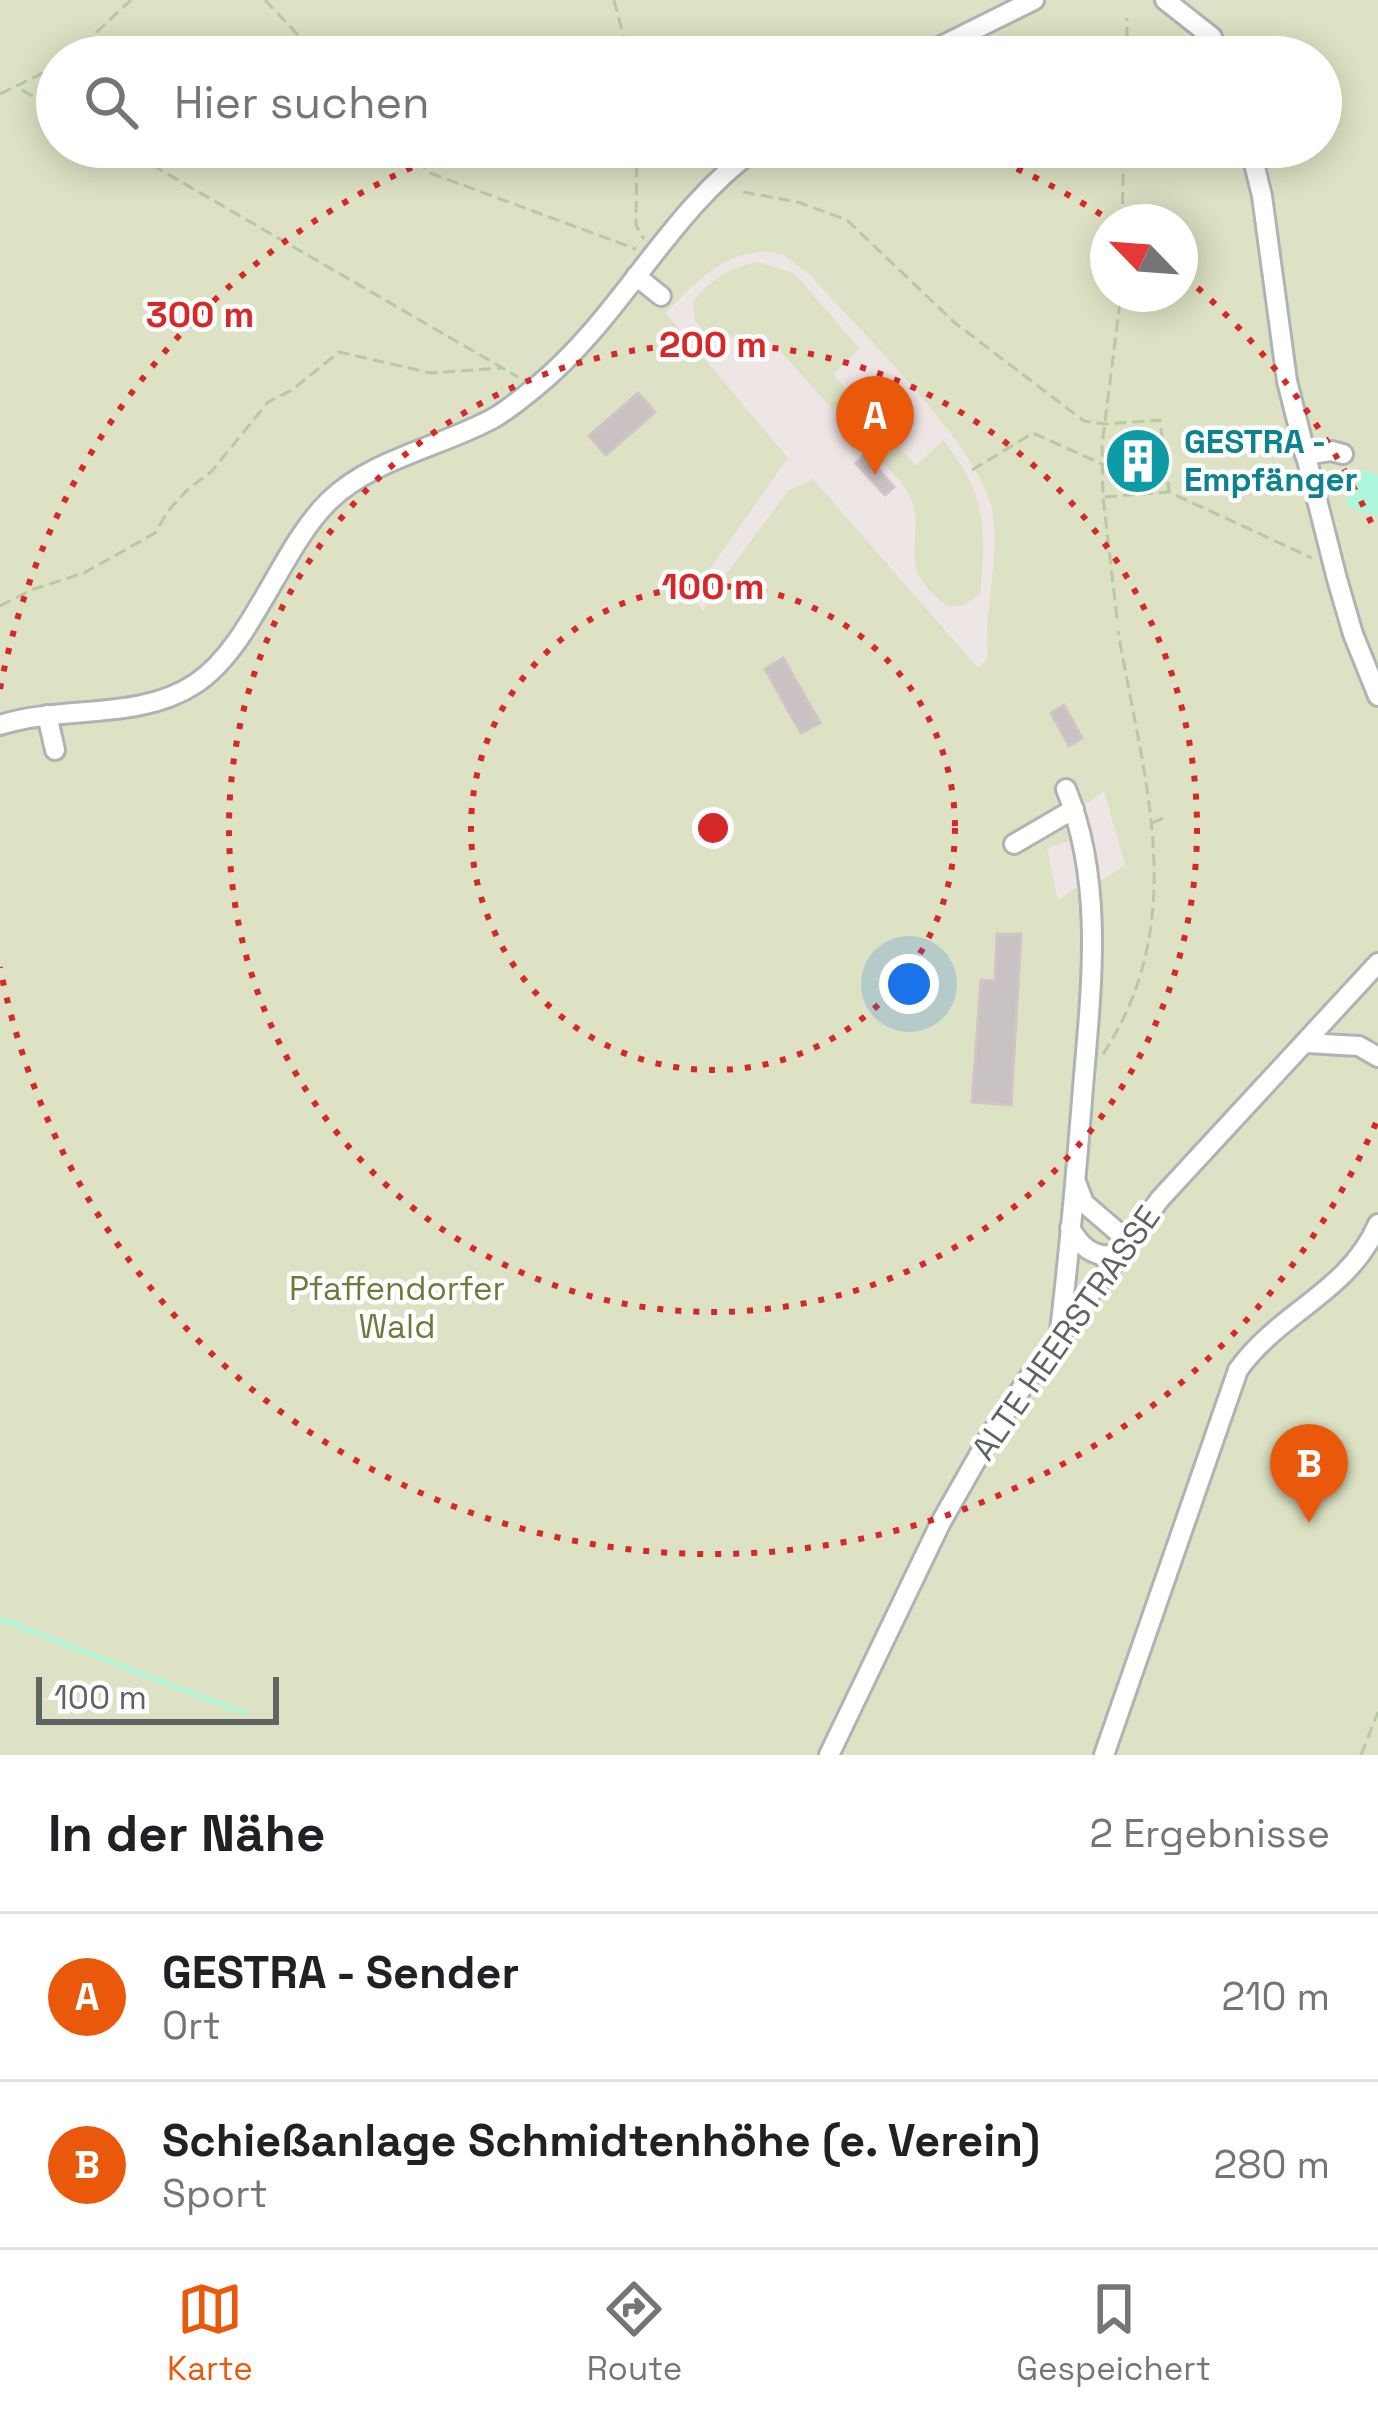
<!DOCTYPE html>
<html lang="de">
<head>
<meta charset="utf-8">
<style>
  body { margin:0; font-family:"Space Grotesk",sans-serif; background:#f2f2f2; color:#202124 }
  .compass { position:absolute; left:1090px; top:204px; width:108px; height:108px; border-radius:50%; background:#fff; box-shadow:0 6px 30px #0003; rotate:295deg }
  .scale { position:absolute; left:36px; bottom:30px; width:243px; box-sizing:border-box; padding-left:12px; border:6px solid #5d6462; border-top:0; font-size:33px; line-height:42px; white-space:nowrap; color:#5d6462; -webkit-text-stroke:9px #fff; paint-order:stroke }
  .you { position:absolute; left:909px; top:984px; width:42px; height:42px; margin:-30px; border:9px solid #fff; border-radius:50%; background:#1a73e8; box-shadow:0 0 0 18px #1a73e833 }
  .badge { display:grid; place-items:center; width:78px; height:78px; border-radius:50%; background:#ea580c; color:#fff; font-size:39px; font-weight:700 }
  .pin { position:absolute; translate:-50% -99px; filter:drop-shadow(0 3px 6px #0008) }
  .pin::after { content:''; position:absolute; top:63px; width:42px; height:36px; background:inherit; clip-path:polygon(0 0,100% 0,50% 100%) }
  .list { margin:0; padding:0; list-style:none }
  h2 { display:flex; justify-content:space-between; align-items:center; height:156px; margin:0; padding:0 48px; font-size:51px }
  h2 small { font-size:39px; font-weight:400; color:#757577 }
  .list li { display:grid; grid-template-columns:78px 1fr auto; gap:36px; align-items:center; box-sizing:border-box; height:168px; padding:0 48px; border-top:3px solid #e0e0e0 }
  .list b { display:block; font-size:45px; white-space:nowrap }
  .list p { margin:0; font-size:39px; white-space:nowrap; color:#757577 }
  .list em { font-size:39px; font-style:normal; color:#757577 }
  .icon { flex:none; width:66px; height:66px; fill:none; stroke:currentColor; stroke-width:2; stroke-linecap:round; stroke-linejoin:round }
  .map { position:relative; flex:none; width:1378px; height:1755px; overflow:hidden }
  .search { position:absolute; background:#fff; box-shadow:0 6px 30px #0003; left:36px; right:36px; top:36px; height:132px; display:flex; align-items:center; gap:30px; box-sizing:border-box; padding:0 42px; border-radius:66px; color:#757577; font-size:45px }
  .sheet { height:492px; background:#fff }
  nav { display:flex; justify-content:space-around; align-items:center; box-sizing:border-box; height:168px; border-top:3px solid #e0e0e0; background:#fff; font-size:33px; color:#757577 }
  nav a { display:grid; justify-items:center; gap:6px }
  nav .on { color:#ea580c }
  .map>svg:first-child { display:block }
  .green { fill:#dde2c4; fill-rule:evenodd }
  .water { fill:#adf6db }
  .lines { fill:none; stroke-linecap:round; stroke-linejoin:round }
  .stream { stroke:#adf6db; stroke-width:4.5 }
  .building { fill:#c9c2c3; stroke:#d2c4c6; stroke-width:3 }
  .minor-casing { stroke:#aeb3b3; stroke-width:24 }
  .path { stroke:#b8caa3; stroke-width:3; stroke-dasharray:12 6; stroke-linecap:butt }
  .minor { stroke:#fff; stroke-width:18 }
  .ring { fill:none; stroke:#d62828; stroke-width:6; stroke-dasharray:6 12 }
  .labels { text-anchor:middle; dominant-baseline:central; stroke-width:9; stroke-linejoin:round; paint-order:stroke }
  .culture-label { font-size:33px; font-weight:bold; fill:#0d838f; stroke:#fff; text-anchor:start }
  .park-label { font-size:33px; fill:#6c7b3d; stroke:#fff }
  .street-label { font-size:33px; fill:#5d6462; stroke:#fff }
  .centre { fill:#d62828; stroke:#fff; stroke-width:6 }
  .ring-label { font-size:36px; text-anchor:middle; font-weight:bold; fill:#d62828; stroke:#fff; stroke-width:9; stroke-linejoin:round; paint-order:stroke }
</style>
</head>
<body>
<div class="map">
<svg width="1378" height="1755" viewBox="0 0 1378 1755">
  <rect width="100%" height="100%" fill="#eee5e5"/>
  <path class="green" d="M0,0H1378V475L1357,469L1346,506L1378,516V1755H0ZM57,57H1321V147H57ZM1108,222H1180V294H1108ZM772,252L784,255L810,275C857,328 979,445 992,509C1001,558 983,609 988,658L978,668L813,479L788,491L712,593L703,611L692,594L788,458L666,313C695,283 726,248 772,252ZM1104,791L1125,865L1081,894L1075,888L1058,901L1047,848L1073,840L1079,800L1088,803Z
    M758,262L795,274L860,349L833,374L852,396V406L846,412L833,410L773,343L705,334L695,320L693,302C710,280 730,267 758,262Z
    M858,415H870L916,466L943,440C986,493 987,527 980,594L963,606H948C890,567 929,537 910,497C898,472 872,454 855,433L853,425Z"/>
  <path class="water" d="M1357,469L1378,475V516L1345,506Z"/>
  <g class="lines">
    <path class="stream" d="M0,1619L246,1714"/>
  </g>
  <path class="building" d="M638,393L655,412L606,455L589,436Z
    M1141,438L1146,482L1134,483L1129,440Z
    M865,455L894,487L885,495L856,463Z
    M783,658L820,723L801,733L765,669Z
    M1064,705L1082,738L1069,746L1051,713Z
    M997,934H1021L1011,1105L972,1102L981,980L995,981Z"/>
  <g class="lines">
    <g class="minor-casing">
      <path id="minor" d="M1165,0L1212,37
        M919,57L1034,0
        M1250,147L1262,196L1287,381L1337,579L1353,634L1378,696
        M636,276L661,296
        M1305,455L1331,451L1343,454
        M47,715L55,750
        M0,725C62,705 139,721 195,684C251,648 280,549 329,501C372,459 440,447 492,419C507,411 522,398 536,387C621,318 668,211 758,147
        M1014,844L1074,809
        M1306,1043L1359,1046L1378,1057
        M1076,1182L1084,1203L1127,1240
        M1070,1228C1081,1247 1093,1258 1116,1255
        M1060,1331C1069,1254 1076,1177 1082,1100C1090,997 1106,887 1066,789
        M829,1755L941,1522L991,1434L1030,1376L1160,1199L1378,963
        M1104,1755L1238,1370C1280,1311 1348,1293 1378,1224"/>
    </g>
    <path class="path" d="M265,0L319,57
      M614,0L629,57
      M70,57L131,0
      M1127,57V18
      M22,90L57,110
      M0,94L57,66
      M121,147L518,377
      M405,147L430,173L636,249
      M637,147L636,225L644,239
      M743,192L798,202L847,220L955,323L1084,421L1105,424L1160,420L1169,492L1312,558
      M1122,222L1124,147
      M972,470L1033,433L1102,464L1129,466
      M1105,497L1168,492
      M0,606L31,590L84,573L155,533L168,511L187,490L212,471L268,402L292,390L339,352L431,373L502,368
      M1117,618L1103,497L1102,446L1121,294
      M1152,823L1168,816
      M1103,1054C1192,919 1143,778 1118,631
      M1361,1755L1378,1712"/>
    <use href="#minor" class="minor"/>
  </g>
  <g class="ring">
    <circle cx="713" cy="828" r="242"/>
    <circle cx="713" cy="828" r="484"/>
    <path d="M1376 1123A726 726 0 0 1 0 967M0 689A726 726 0 0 1 459 148M967 148A726 726 0 0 1 1108 219M1184 276A726 726 0 0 1 1376 533"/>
  </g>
  <defs>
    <g id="building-disc" transform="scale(3.45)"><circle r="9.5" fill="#0f9aa8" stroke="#fff"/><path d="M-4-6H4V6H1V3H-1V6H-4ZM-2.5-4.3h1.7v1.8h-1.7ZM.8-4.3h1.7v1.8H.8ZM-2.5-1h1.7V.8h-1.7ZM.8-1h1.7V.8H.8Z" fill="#fff"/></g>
  </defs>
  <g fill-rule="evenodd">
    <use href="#building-disc" x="1138" y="461"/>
  </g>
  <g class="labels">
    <g class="culture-label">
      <text x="1184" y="442">GESTRA -<tspan x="1184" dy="38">Empfänger</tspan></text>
    </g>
    <g class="park-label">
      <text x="397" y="1289">Pfaffendorfer<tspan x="397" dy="38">Wald</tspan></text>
    </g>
    <g class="street-label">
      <text transform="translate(1066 1333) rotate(-55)">ALTE HEERSTRASSE</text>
    </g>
  </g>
  <circle cx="713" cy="828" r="18" class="centre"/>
  <g class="ring-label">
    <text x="200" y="327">300 m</text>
    <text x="713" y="357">200 m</text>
    <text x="713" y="599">100 m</text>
  </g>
</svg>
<svg class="compass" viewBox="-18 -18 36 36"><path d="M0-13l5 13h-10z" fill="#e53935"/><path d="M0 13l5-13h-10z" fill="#757577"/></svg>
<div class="scale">100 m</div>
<div class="you"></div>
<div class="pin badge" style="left:875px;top:475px">A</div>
<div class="pin badge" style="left:1309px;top:1523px">B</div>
<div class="search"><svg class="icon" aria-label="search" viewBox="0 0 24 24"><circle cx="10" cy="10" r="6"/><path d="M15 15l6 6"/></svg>Hier suchen</div>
</div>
<section class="sheet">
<h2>In der Nähe<small>2 Ergebnisse</small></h2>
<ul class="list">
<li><span class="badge">A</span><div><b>GESTRA - Sender</b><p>Ort</p></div><em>210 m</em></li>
<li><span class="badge">B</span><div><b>Schießanlage Schmidtenhöhe (e. Verein)</b><p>Sport</p></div><em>280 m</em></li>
</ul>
</section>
<nav>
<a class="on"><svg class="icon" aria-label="map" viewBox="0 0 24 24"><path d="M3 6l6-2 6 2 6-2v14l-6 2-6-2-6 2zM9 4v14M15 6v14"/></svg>Karte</a>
<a><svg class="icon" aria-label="directions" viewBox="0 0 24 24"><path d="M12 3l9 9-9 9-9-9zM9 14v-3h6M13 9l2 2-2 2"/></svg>Route</a>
<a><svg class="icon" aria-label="saved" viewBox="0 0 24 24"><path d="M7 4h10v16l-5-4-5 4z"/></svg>Gespeichert</a>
</nav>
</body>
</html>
